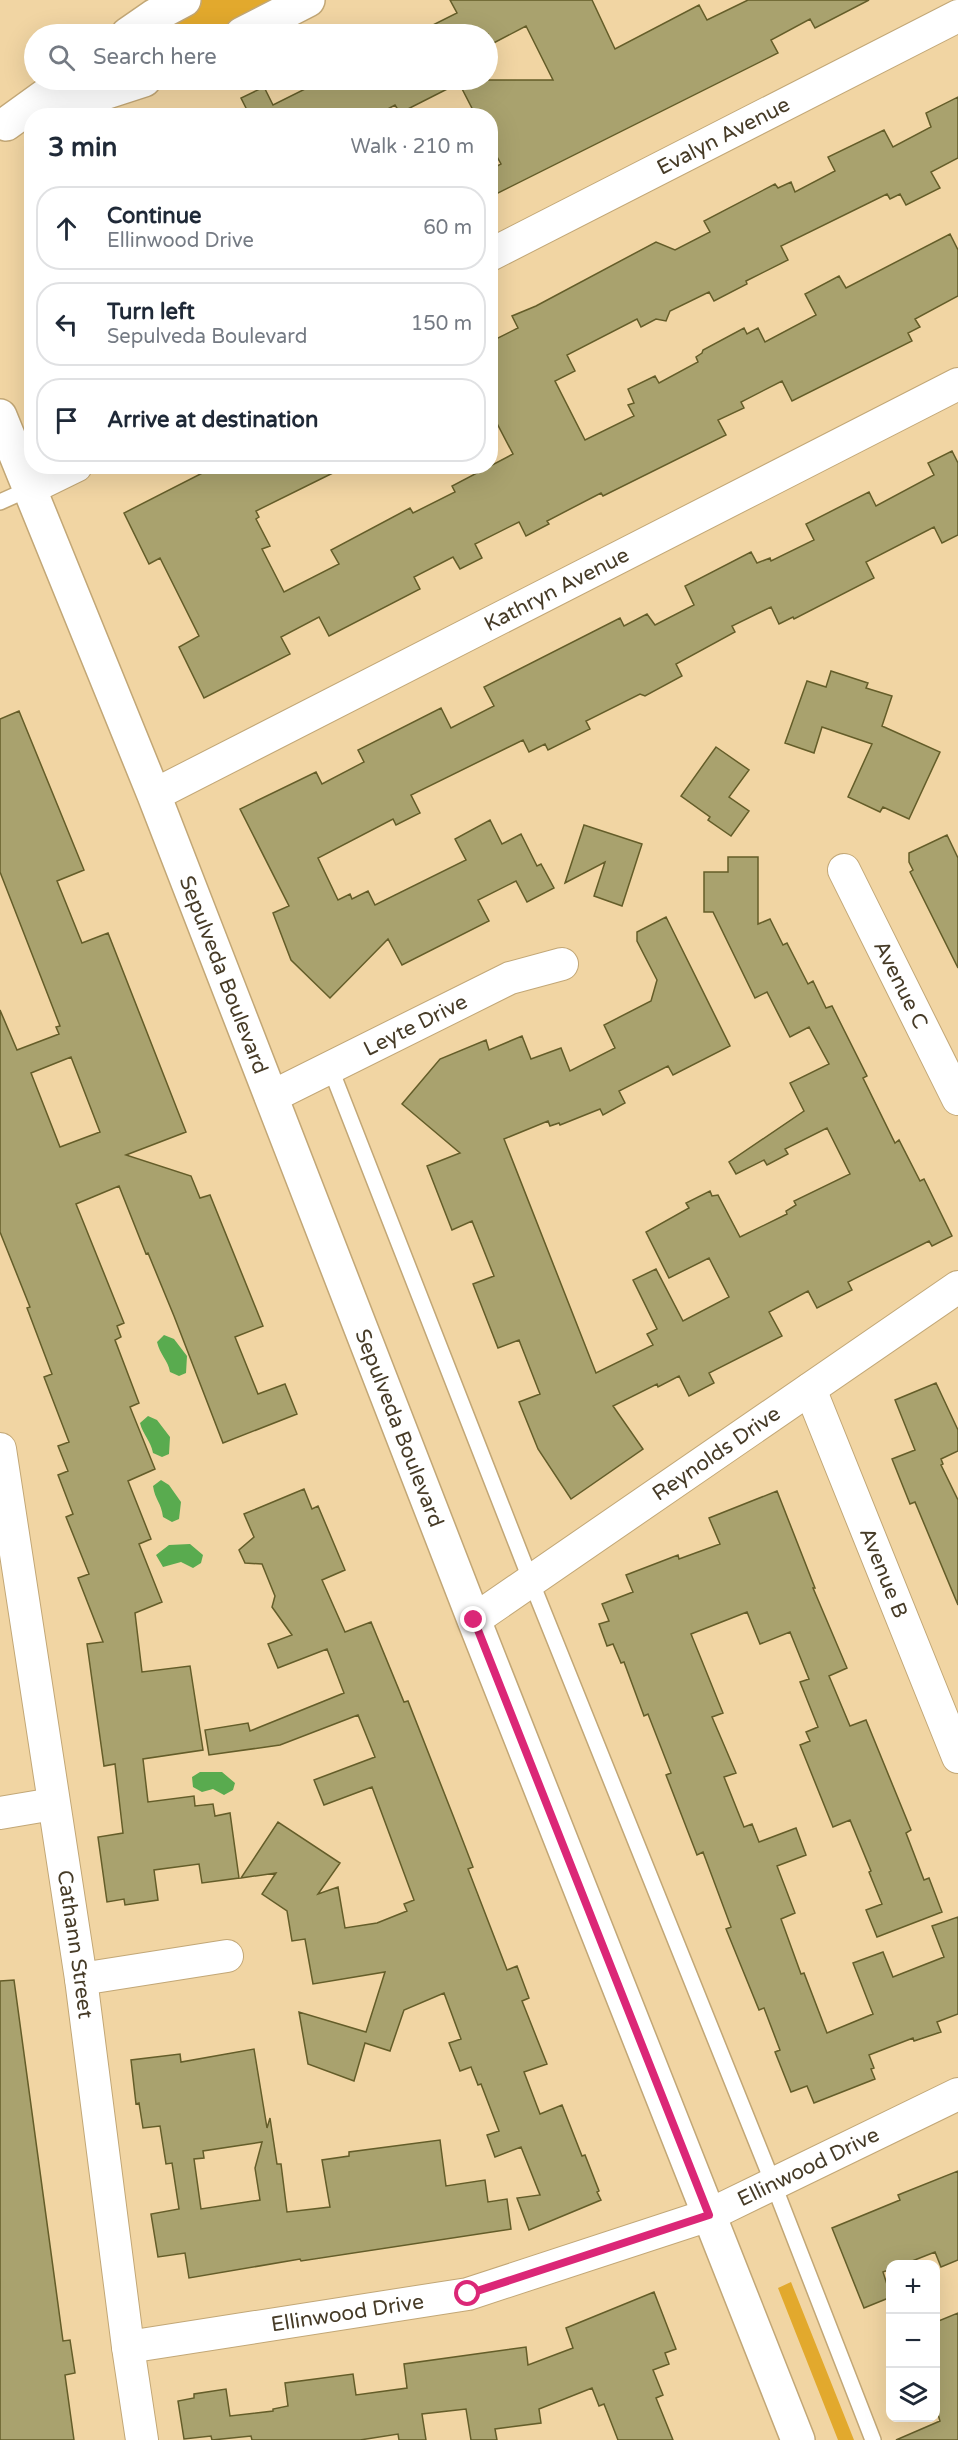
<!DOCTYPE html>
<html lang="en">
<head>
<meta charset="utf-8">
<style>
  body { margin:0; font-family:"Varela Round",sans-serif; background:#f2f2f3; color:#1f2937 }
  .controls { position:absolute; right:18px; bottom:18px; display:grid; overflow:hidden; border-radius:12px; box-shadow:0 6px 24px #0002 }
  .controls button { width:54px; height:54px; display:grid; place-items:center; padding:0; border:0; border-bottom:2px solid #e0e1e3; background:#fff; color:#1f2937; font:30px sans-serif }
  .stop { position:absolute; width:18px; height:18px; margin:-14px; border:4px solid #db2777; border-radius:50%; background:#fff }
  .stop.end { background:#db2777; border-color:#fff; box-shadow:0 2px 6px #0008 }
  .list { margin:0; padding:0; list-style:none }
  h2 { display:flex; justify-content:space-between; align-items:center; height:78px; margin:0; padding:0 24px; font-size:26px }
  h2 small { font-size:20px; font-weight:400; color:#747a83 }
  .list li { display:grid; grid-template-columns:39px 1fr auto; gap:18px; align-items:center; box-sizing:border-box; height:84px; margin:0 12px 12px; padding:0 12px; border:2px solid #e0e1e3; border-radius:24px }
  .list b { display:block; font-size:22px; white-space:nowrap }
  .list p { margin:0; font-size:20px; white-space:nowrap; color:#747a83 }
  .list em { font-size:20px; font-style:normal; color:#747a83 }
  .icon { flex:none; width:33px; height:33px; fill:none; stroke:currentColor; stroke-width:2; stroke-linecap:round; stroke-linejoin:round }
  .map { position:relative; flex:none; width:958px; height:2440px; overflow:hidden }
  .search { position:absolute; background:#fff; box-shadow:0 6px 24px #0002; left:24px; top:24px; width:474px; height:66px; display:flex; align-items:center; gap:15px; box-sizing:border-box; padding:0 21px; border-radius:33px; color:#747a83; font-size:22px }
  .panel { position:absolute; background:#fff; box-shadow:0 6px 24px #0002; left:24px; top:108px; width:474px; height:366px; border-radius:24px }
  .map>svg:first-child { display:block }
  .green { fill:#e2a92d }
  .water { fill:#59ab4f }
  .building { fill:#a9a26e; stroke:#645d29; stroke-width:1.5; fill-rule:evenodd }
  .lines { fill:none; stroke-linecap:round; stroke-linejoin:round }
  .lane-casing { stroke:#c2a776; stroke-width:18 }
  .street-casing { stroke:#c2a776; stroke-width:34 }
  .secondary-casing { stroke:#c2a776; stroke-width:36 }
  .primary-casing { stroke:#c2a776; stroke-width:36 }
  .lane { stroke:#fff; stroke-width:15 }
  .street { stroke:#fff; stroke-width:32 }
  .secondary { stroke:#fff; stroke-width:33 }
  .primary { stroke:#fff; stroke-width:33 }
  .route { stroke:#db2777; stroke-width:8 }
  .labels { text-anchor:middle; dominant-baseline:central; stroke-width:4.5; stroke-linejoin:round; paint-order:stroke }
  .street-label { font-size:21px; fill:#463b27; stroke:#fff9ef }
</style>
</head>
<body>
<div class="map">
<svg width="958" height="2440" viewBox="0 0 958 2440">
  <rect width="100%" height="100%" fill="#f1d5a3"/>
  <path class="green" d="M184,0H309L242,34H128Z
    M791,2282L854,2440H838L778,2288Z"/>
  <path class="water" d="M164,1335L174,1339L187,1356L186,1373L179,1376L170,1372C168,1360 160,1355 157,1342Z
    M148,1416L157,1420L170,1437L169,1454L162,1457L153,1453C151,1441 143,1435 140,1423Z
    M161,1480L169,1485L181,1502L179,1519L172,1522L163,1517C161,1502 155,1500 153,1486Z
    M190,1544L203,1555L201,1563L193,1568L181,1562L163,1567L156,1555L169,1545Z
    M200,1772H222L235,1783L233,1790L224,1795L213,1789L202,1792L193,1787L192,1777Z"/>
  <path class="building" d="M450,0H592L615,49L699,5L707,20L748,0H869L815,28L810,19L771,40L778,53L490,197V170L501,164L490,144V116H476L459,83L400,113L395,105L375,116H250L241,98L264,87L273,105L323,80H553L526,26L488,46V34H415L457,13Z
    M958,97V158L931,172L940,188L906,205L900,194L890,199L887,194L781,246L788,260L746,281L747,284L714,301L709,292L670,311L666,321L656,319L641,327L637,319L567,355L575,371L555,381L585,440L634,416L628,405L634,403L628,389L655,376L659,383L698,362L696,357L702,353L703,350L744,328L747,334L758,328L765,342L816,315L805,294L839,276L846,288L950,234L958,250V296L915,319L920,327L908,333L912,341L792,401L782,381L741,402L744,408L718,420L726,435L603,496L601,493L547,521L549,524L526,536L519,522L475,544L482,558L460,569L453,557L414,577L420,589L329,636L319,617L281,637L290,654L204,698L179,647L199,636L160,558L149,564L124,513L216,466H347L256,511L259,517L256,519L270,546L262,549L284,592L339,564L331,550L410,508L413,513L455,492L452,486L513,454L490,410V342L518,328L512,316L536,306L656,242L675,250L710,232L704,221L775,184L778,188L791,182L795,192L835,171L828,157L884,130L893,147L931,127L926,113Z
    M952,451L958,463V535L942,543L934,527L866,562L874,578L794,619L793,617L779,624L771,607L732,626L735,632L676,664L682,676L645,696L640,694L586,721L590,729L548,750L545,744L529,752L523,740L411,795L420,813L396,825L393,819L318,858L338,900L350,894L352,899L368,891L375,905L466,860L455,839L490,820L502,844L521,834L537,866L541,864L554,888L527,902L516,881L478,900L489,921L402,965L388,939L330,998L291,960L273,913L289,906L240,809L316,772L322,784L364,762L358,750L441,708L451,728L494,706L484,687L620,618L624,626L647,614L655,625L694,605L685,586L751,552L757,563L770,558L771,561L814,540L806,524L869,492L876,506L934,475L928,463Z
    M831,671L868,683L866,688L892,696L882,726L940,752L909,819L883,807L880,812L848,797L872,744L822,727L814,753L785,743L807,681L826,687Z
    M19,711L84,870L57,881L82,943L108,933L186,1132L126,1155L191,1176L200,1198L210,1195L263,1326L235,1337L258,1394L285,1384L297,1414L223,1443L174,1316L148,1253L146,1254L119,1186L76,1204L124,1323L117,1326L121,1337L115,1340L139,1403L130,1407L155,1469L128,1481L151,1539L139,1544L162,1602L135,1613L142,1672L190,1666L203,1750L143,1759L148,1802L194,1796L195,1806L213,1804L215,1816L230,1813L239,1878L202,1883L199,1864L154,1870L158,1900L125,1905L124,1899L107,1902L98,1837L123,1833L115,1764L104,1766L87,1644L103,1642L78,1578L89,1574L66,1517L73,1514L58,1475L68,1471L58,1446L69,1442L44,1377L52,1374L27,1308L30,1307L0,1232V1010L17,1050L59,1034L56,1027L60,1026L0,872V719ZM71,1057L100,1132L60,1147L31,1073Z
    M716,747L749,770L729,797L749,811L731,836L708,820L710,817L681,796Z
    M584,825L642,844L622,906L594,896L605,862L565,883Z
    M947,835L958,858V968L910,872L913,870L909,862V853Z
    M728,857H758V924L770,919L783,945L787,943L808,984L813,981L826,1008L832,1006L867,1076L863,1078L895,1143L899,1140L920,1181L924,1179L952,1236L932,1246L929,1241L848,1282L852,1290L817,1308L808,1291L769,1312L782,1336L709,1373L714,1383L689,1396L679,1376L658,1387L657,1384L613,1406L643,1449L571,1499L538,1449L519,1402L540,1394L519,1340L498,1348L473,1284L494,1276L472,1221L452,1230L427,1166L460,1153L402,1104L440,1059L486,1040L489,1050L522,1036L531,1059L561,1048L570,1071L615,1048L604,1025L651,1001L657,980L637,941V932L666,917L730,1046L673,1075L668,1066L619,1091L625,1103L603,1115L600,1109L560,1125L559,1123L550,1126L548,1121L504,1139L596,1373L653,1345L647,1334L657,1329L633,1280L656,1269L683,1321L729,1297L709,1258L669,1278L646,1232L689,1208L686,1203L710,1191L712,1196L718,1195L740,1237L787,1214L786,1211L796,1205L794,1201L850,1174L827,1128L785,1149L788,1154L767,1165L764,1160L736,1174L729,1162L804,1111L790,1083L829,1064L809,1027L790,1037L767,992L755,998L713,912H704V872H728Z
    M936,1383L958,1430V1451L941,1459L943,1464L941,1465L958,1500V1605L915,1502L910,1504L892,1459L915,1450L895,1400Z
    M304,1489L312,1509L318,1506L345,1570L322,1580L345,1632L371,1622L404,1702L408,1701L454,1818L473,1867L468,1869L507,1970L517,1966L529,1998L522,2001L547,2064L524,2072L540,2114L562,2105L582,2156L585,2155L599,2191L597,2192L601,2200L529,2230L517,2198L540,2195L521,2147L495,2157L487,2135L499,2131L481,2084L478,2085L471,2067L460,2071L449,2043L461,2039L444,1993L404,2010L390,2051L365,2043L354,2081L308,2064L299,2012L366,2032L385,1972L313,1984L305,1939L292,1941L287,1911L262,1894L276,1873L241,1878L278,1822L340,1863L318,1894L338,1887L345,1928L377,1923L407,1911L404,1904L414,1900L372,1787L324,1805L314,1780L375,1757L358,1715L280,1745L209,1755L205,1730L248,1723L250,1731L344,1693L327,1649L278,1668L268,1644L292,1635L272,1607L275,1596L262,1564L245,1563L239,1550L254,1537L244,1514Z
    M777,1491L815,1588H813L847,1668L829,1676L850,1726L866,1720L911,1830L906,1833L924,1880L929,1878L942,1912L877,1937L866,1910L882,1904L869,1872L871,1871L850,1820L833,1827L800,1745L810,1741L806,1732L818,1727L800,1682L809,1679L790,1632L760,1644L747,1612L691,1634L723,1713L712,1717L736,1773L724,1777L744,1827L752,1824L759,1842L796,1828L806,1855L777,1866L795,1913L781,1919L801,1974L804,1973L827,2033L873,2014L853,1963L883,1952L893,1977L944,1957L932,1926L958,1917V2014L937,2022L941,2032L914,2041L913,2038L869,2055L874,2068L871,2069L875,2079L814,2103L807,2086L791,2092L775,2052L780,2050L764,2008L759,2010L726,1929L731,1927L703,1852L697,1855L666,1775L671,1773L648,1714L644,1716L624,1662L621,1663L613,1644L607,1646L599,1624L609,1621L602,1604L633,1592L626,1575L678,1555L679,1559L720,1544L709,1518Z
    M14,1980L63,2341L70,2340L75,2373L65,2375L74,2440H0V1981Z
    M254,2049L267,2128L270,2118L277,2164H281L287,2212L330,2207L322,2160L349,2156V2152L440,2140L446,2186L485,2180L488,2202L507,2199L511,2229L301,2261L300,2259L189,2278L185,2253L158,2257L151,2214L179,2209L172,2163L166,2164L160,2126L143,2128L139,2103L136,2104L131,2060L180,2054L181,2062ZM262,2142L255,2168L260,2200L201,2209L194,2159L204,2158L203,2151Z
    M958,2171V2260L941,2267L935,2252L902,2265H891V2269L883,2272L891,2297L864,2308L832,2228L900,2200L898,2195Z
    M654,2292L676,2349L665,2353L669,2364L653,2370L663,2395L656,2398L673,2440H618L604,2404L599,2406L592,2388L539,2409L541,2423L495,2429L497,2440H471L466,2409L422,2414L426,2440H399L398,2434L360,2440H252L251,2436L212,2440L211,2436L184,2439L178,2401L194,2398V2394L226,2389L230,2416L273,2411V2409L288,2406L285,2383L353,2374L356,2395L407,2388L404,2364L526,2347L528,2365L573,2348L566,2328Z
    M958,2313V2440H896L940,2421L936,2408V2322Z"/>
  <g class="lines">
    <g class="lane-casing">
      <path id="lane" d="M0,502L29,489
        M330,1067L531,1581L773,2183L873,2440"/>
    </g>
    <g class="street-casing">
      <g id="street">
        <path id="s1" d="M490,255L958,16"/>
        <path d="M29,489L76,466"/>
        <path id="s2" d="M154,795L958,384"/>
        <path id="s3" d="M844,870L958,1099"/>
        <path id="s4" d="M273,1096L510,978L562,964"/>
        <path id="s5" d="M810,1389L958,1757"/>
        <path id="s6" d="M0,1449L81,1979L128,2347L142,2440"/>
        <path id="s7" d="M474,1620L958,1287"/>
        <path d="M0,1813L53,1804"/>
        <path d="M81,1979L227,1956"/>
        <path id="s8" d="M128,2347L468,2294L709,2215L958,2094"/>
      </g>
    </g>
    <g class="secondary-casing">
      <path id="secondary" d="M128,34L154,16L184,0
        M242,34L308,0
        M33,116L144,80
        M6,124L67,80"/>
    </g>
    <g class="primary-casing">
      <g id="primary">
        <path id="s9" d="M0,416L154,795L474,1620L798,2440"/>
      </g>
    </g>
    <use href="#lane" class="lane"/>
    <use href="#street" class="street"/>
    <use href="#secondary" class="secondary"/>
    <use href="#primary" class="primary"/>
  </g>
  <g class="lines">
    <path class="route" d="M468,2294L709,2215L474,1620"/>
  </g>
  <g class="labels">
    <g class="street-label">
      <text stroke="none"><textPath href="#s1" startOffset="262">Evalyn Avenue</textPath></text>
      <text stroke="none"><textPath href="#s2" startOffset="452">Kathryn Avenue</textPath></text>
      <text stroke="none"><textPath href="#s9" startOffset="602">Sepulveda Boulevard</textPath></text>
      <text stroke="none"><textPath href="#s3" startOffset="128">Avenue C</textPath></text>
      <text stroke="none"><textPath href="#s4" startOffset="159">Leyte Drive</textPath></text>
      <text stroke="none"><textPath href="#s9" startOffset="1088">Sepulveda Boulevard</textPath></text>
      <text stroke="none"><textPath href="#s7" startOffset="294">Reynolds Drive</textPath></text>
      <text stroke="none"><textPath href="#s5" startOffset="198">Avenue B</textPath></text>
      <text stroke="none"><textPath href="#s6" startOffset="501">Cathann Street</textPath></text>
      <text stroke="none"><textPath href="#s8" startOffset="708">Ellinwood Drive</textPath></text>
      <text stroke="none"><textPath href="#s8" startOffset="222">Ellinwood Drive</textPath></text>
    </g>
  </g>
</svg>
<div class="controls">
<button>+</button>
<button>−</button>
<button><svg class="icon" aria-label="layers" viewBox="0 0 24 24"><path d="M12 4l9 5-9 5-9-5zM3 14l9 5 9-5"/></svg></button>
</div>
<div class="stop" style="left:468px;top:2294px"></div>
<div class="stop end" style="left:474px;top:1620px"></div>
<div class="search"><svg class="icon" aria-label="search" viewBox="0 0 24 24"><circle cx="10" cy="10" r="6"/><path d="M15 15l6 6"/></svg>Search here</div>
<section class="panel">
<h2>3 min<small>Walk · 210 m</small></h2>
<ul class="list">
<li><svg class="icon" aria-label="ahead" viewBox="0 0 24 24"><path d="M12 20V5M6 11l6-6 6 6"/></svg><div><b>Continue</b><p>Ellinwood Drive</p></div><em>60 m</em></li>
<li><svg class="icon" aria-label="left" viewBox="0 0 24 24"><path d="M17 20v-9H6M10 6l-5 5 5 5"/></svg><div><b>Turn left</b><p>Sepulveda Boulevard</p></div><em>150 m</em></li>
<li><svg class="icon" aria-label="arrive" viewBox="0 0 24 24"><path d="M6 21V4h12l-3 4 3 4H6"/></svg><div><b>Arrive at destination</b></div></li>
</ul>
</section>
</div>
</body>
</html>
